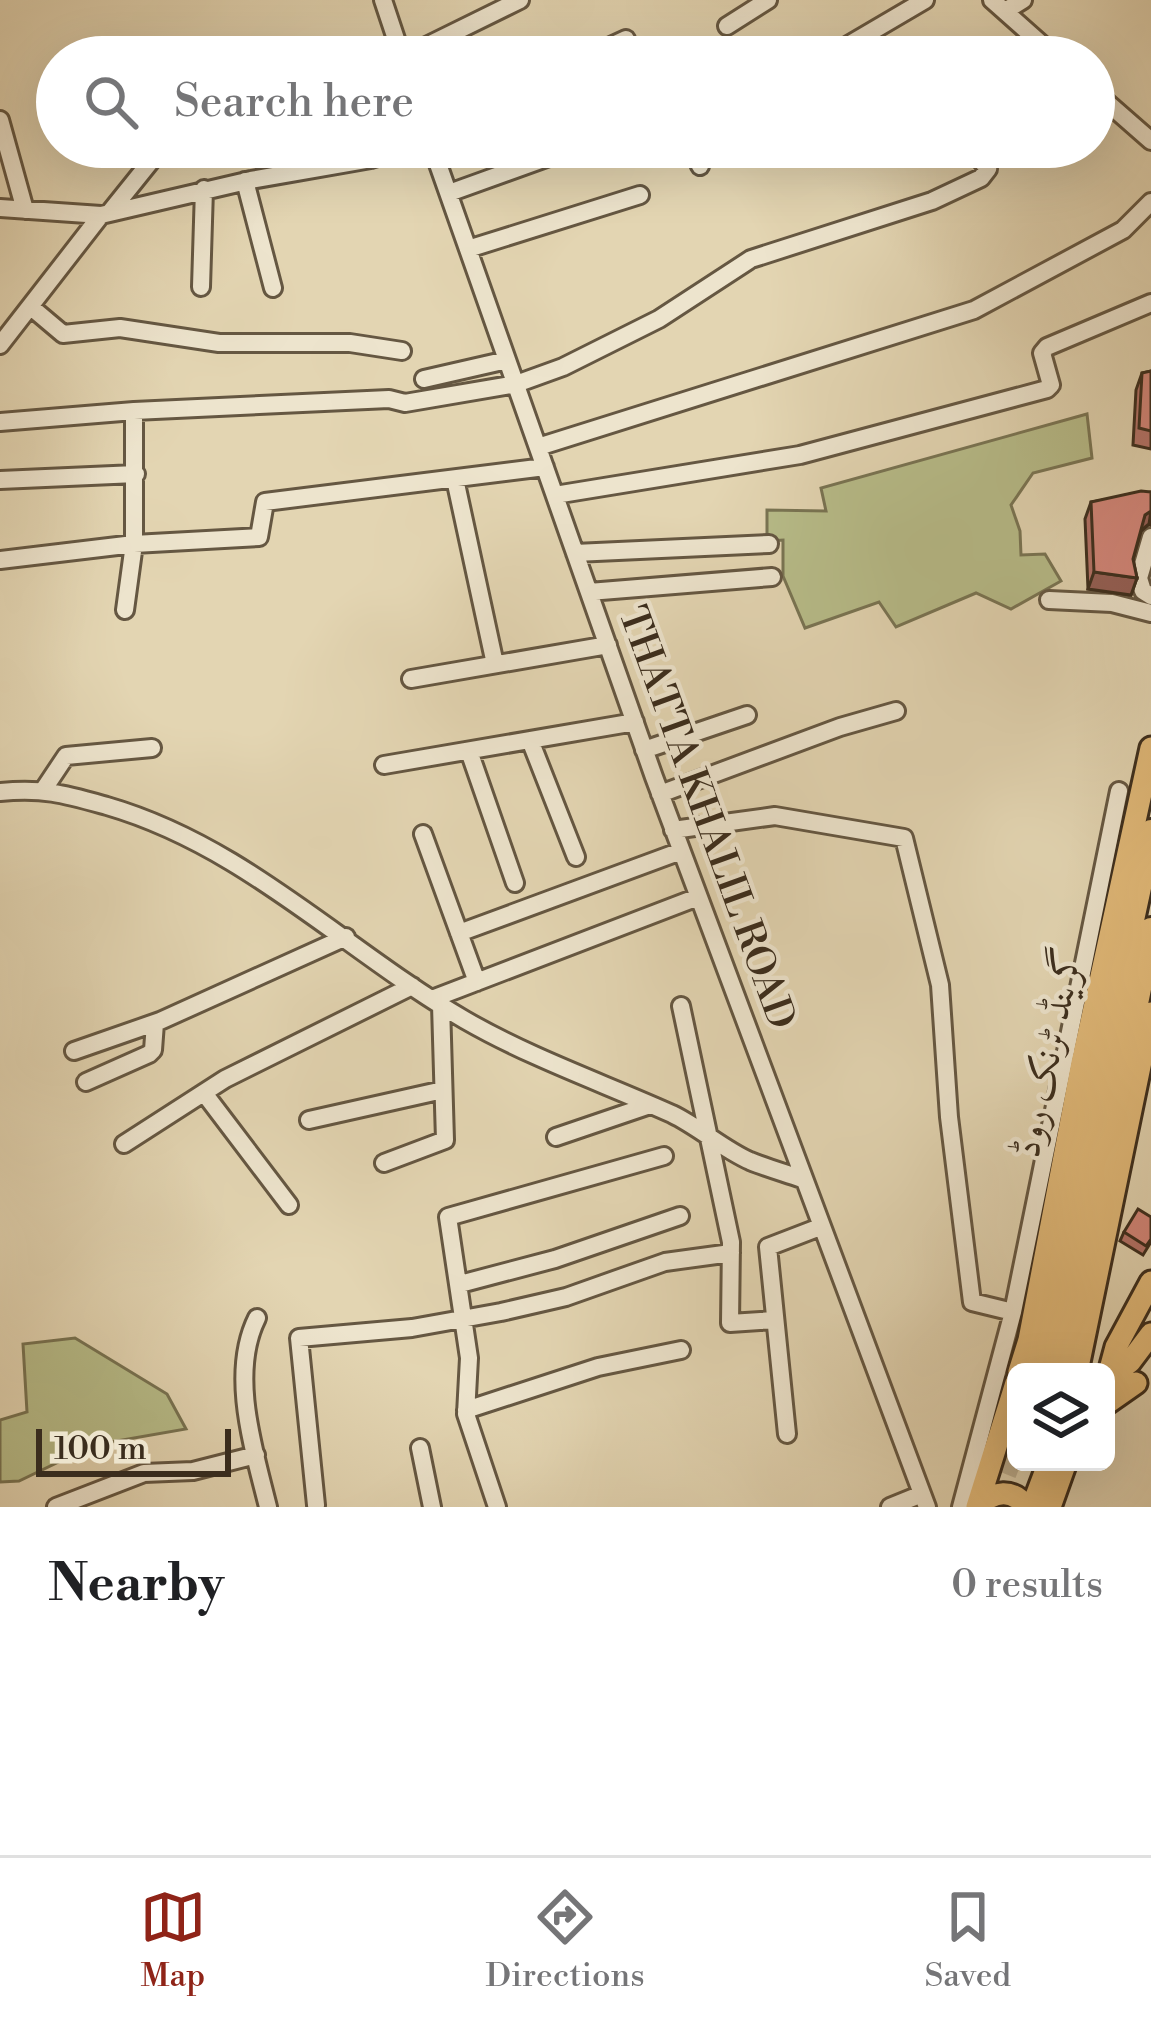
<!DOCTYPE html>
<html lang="en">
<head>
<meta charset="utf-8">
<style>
  body { margin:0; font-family:"Libre Bodoni",Amiri,serif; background:#f6f6f6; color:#202124 }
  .controls { position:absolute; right:36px; bottom:36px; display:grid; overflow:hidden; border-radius:18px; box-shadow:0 12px 48px #0002 }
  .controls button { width:108px; height:108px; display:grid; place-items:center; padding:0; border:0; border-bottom:3px solid #e0e0e0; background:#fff; color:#202124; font:60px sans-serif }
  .scale { position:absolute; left:36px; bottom:30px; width:195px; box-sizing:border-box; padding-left:12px; border:6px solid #3b2d1d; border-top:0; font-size:33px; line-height:42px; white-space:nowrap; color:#3b2d1d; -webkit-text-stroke:9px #ede4cd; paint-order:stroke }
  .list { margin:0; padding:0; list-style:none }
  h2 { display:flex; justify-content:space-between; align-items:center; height:156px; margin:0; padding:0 48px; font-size:51px }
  h2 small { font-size:39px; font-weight:400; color:#757577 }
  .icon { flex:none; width:66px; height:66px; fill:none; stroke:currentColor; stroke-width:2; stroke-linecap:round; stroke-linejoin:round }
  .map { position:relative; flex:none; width:1151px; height:1507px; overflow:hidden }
  .search { position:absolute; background:#fff; box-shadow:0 12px 48px #0002; left:36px; right:36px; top:36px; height:132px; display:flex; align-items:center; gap:30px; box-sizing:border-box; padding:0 42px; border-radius:66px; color:#757577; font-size:45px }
  .sheet { height:348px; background:#fff }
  nav { display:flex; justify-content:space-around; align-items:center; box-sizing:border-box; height:168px; border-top:3px solid #e0e0e0; background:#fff; font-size:33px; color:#757577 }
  nav a { display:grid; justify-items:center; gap:6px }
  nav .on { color:#8f2418 }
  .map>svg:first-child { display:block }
  .green { fill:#b7bc89; stroke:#797453; stroke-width:3 }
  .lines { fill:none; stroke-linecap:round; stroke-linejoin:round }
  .highway-tunnel { stroke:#c1b394; stroke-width:24; stroke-dasharray:24 12; stroke-linecap:butt }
  .minor-casing { stroke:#655742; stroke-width:22 }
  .major-casing { stroke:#3b2d1d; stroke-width:27 }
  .highway-casing { stroke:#3b2d1d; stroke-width:30 }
  .minor { stroke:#ede4cd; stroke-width:16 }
  .major { stroke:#e2ba79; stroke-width:21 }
  .highway { stroke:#e2ba79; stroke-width:24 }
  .wall { fill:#b57369; stroke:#3b2d1d; stroke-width:3 }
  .shaded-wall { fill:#945e55; stroke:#3b2d1d; stroke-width:3 }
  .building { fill:#d3867a; stroke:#3b2d1d; stroke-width:3 }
  .labels { text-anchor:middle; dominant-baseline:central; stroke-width:9; stroke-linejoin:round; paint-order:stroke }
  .street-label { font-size:39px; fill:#3b2d1d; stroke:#ede4cd }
</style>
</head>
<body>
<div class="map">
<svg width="1151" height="1507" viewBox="0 0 1151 1507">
  <rect width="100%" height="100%" fill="#e3d5b2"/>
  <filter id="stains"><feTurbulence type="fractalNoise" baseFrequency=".00167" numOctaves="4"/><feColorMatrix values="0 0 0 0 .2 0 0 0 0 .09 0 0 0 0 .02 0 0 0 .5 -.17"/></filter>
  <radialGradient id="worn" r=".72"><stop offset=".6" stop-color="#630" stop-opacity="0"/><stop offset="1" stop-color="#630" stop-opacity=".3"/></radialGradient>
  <path class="green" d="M1087,414L1092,458L1033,473L1011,505L1020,531L1021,555L1045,554L1061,581L1011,609L976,593L896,627L879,602L805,628L783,576V540L767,541V510L826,511L821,488Z
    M75,1338L167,1394L186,1429L94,1445L19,1481L0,1482V1420L27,1412L23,1344Z"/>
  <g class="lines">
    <path class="highway-tunnel" d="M991,1507L1016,1444"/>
    <g class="minor-casing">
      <path id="minor" d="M383,0L402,57
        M992,0L1056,57
        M1005,11L1023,0
        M727,26L768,0
        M404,57L520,0
        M587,57L626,39
        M828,57L925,0
        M1094,91L1151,141
        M0,120L25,210
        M432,147L654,777L927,1507
        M692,147L700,166
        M245,181L273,288
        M449,193L577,147
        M0,208L101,215
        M110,212L159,151
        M468,249L640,195
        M201,287L204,189
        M31,307L63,334L120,328L219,343H350L402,351
        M0,345L101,215L251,180L371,159L410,147
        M424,379L507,360
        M0,422L134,411L389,399L405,403L516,384L563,367L659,319L751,259L932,201L981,178L988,169L970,147
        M538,447L974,310L1123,230L1151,202
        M455,479L495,664
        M0,480L136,474
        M555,495L800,455L1047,389L1051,385L1042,353L1047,347L1151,303
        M1151,537L1139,578L1143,591L1151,596
        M575,553L769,544
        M0,560L134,544L259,537L265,502L545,467
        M589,592L772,577
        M1049,600L1112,603L1151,613
        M125,610L134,544V411
        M411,679L608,645
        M530,740L576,857
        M644,750L747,715
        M469,751L515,883
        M384,765L635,722
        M44,789L66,756L152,748
        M0,792C45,788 64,794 107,806C245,846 343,949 465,1020C531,1058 603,1083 672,1114C699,1127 723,1149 750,1161C767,1168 785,1173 802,1179
        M660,794L840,727L896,711
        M673,830L775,816L904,838L940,985L949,1117L972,1302L1013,1312
        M423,834L477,982
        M459,933L681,851
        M432,999L698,897
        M681,1006L731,1242L730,1323L774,1320
        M74,1051L160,1021L346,937
        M86,1082L149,1054L153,1050L155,1023
        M204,1093L289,1205
        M309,1120L443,1090
        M556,1137L650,1105
        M124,1144L225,1079L412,986
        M384,1163L445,1140L441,1005
        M460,1284L555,1259L680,1216
        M257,1318C229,1374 254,1450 268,1507
        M466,1410L598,1367L681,1350
        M787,1434L768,1247L820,1227
        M420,1448L432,1507
        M316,1505L299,1338L412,1328L501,1312L566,1297L665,1262L731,1253
        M56,1507L144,1473L193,1471L256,1455
        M497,1507L466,1414L469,1358L448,1217L664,1156
        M890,1507L922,1494
        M961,1507L1013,1312L1119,791"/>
    </g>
    <g class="major-casing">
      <path id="major" d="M1019,1372L1029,1340L1082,1063L1151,748
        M1077,1372L1151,1013
        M1109,1378L1130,1362L1151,1334
        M1106,1384L1116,1347L1151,1282
        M1106,1404L1136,1383
        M978,1506C994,1491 1013,1488 1026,1507
        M977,1507L1016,1383
        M1032,1507L1049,1462
        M1050,1507L1066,1462"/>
    </g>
    <g class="highway-casing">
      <path id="highway" d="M1038,1372L1050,1331L1076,1179L1151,832
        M1056,1372L1069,1330L1151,930"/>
    </g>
    <use href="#minor" class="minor"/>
    <use href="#major" class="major"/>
    <use href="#highway" class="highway"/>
  </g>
  <path class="wall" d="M1151,371V449L1133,445L1136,390L1142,373Z
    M1151,492V525L1149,524L1141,531L1133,559L1137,578L1131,595L1088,589L1085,519L1091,502Z
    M1151,1217V1242L1143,1255L1120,1241L1124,1232Z"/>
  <path class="shaded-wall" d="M1151,511L1149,524L1139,532L1145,515Z
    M1094,572L1137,578L1131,595L1088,589Z"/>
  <path class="building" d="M1151,371V431L1139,428L1142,373Z
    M1141,491L1151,492V511L1145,515L1133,559L1137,578L1094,572L1091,502Z
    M1138,1209L1151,1217V1239L1146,1246L1124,1232Z"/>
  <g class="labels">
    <g class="street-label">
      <text transform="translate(706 818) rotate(70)">THATTA KHALIL ROAD</text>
      <text transform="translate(1049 1053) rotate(-78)">گرینڈ ٹرنک روڈ</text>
    </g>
  </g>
  <rect width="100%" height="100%" filter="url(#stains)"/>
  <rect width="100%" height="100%" fill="url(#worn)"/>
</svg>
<div class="controls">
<button><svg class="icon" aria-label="layers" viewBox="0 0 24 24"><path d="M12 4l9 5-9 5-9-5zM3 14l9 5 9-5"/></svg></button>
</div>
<div class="scale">100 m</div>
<div class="search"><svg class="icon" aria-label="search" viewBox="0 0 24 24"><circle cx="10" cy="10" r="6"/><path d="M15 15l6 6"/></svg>Search here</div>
</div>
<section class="sheet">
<h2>Nearby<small>0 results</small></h2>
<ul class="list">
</ul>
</section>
<nav>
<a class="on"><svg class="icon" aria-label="map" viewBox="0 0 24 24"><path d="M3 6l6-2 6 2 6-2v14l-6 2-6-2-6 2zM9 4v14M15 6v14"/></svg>Map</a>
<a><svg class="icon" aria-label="directions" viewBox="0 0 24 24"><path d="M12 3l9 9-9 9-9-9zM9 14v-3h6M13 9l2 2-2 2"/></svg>Directions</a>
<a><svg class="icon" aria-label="saved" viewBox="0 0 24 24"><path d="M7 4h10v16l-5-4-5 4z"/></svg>Saved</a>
</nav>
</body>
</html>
